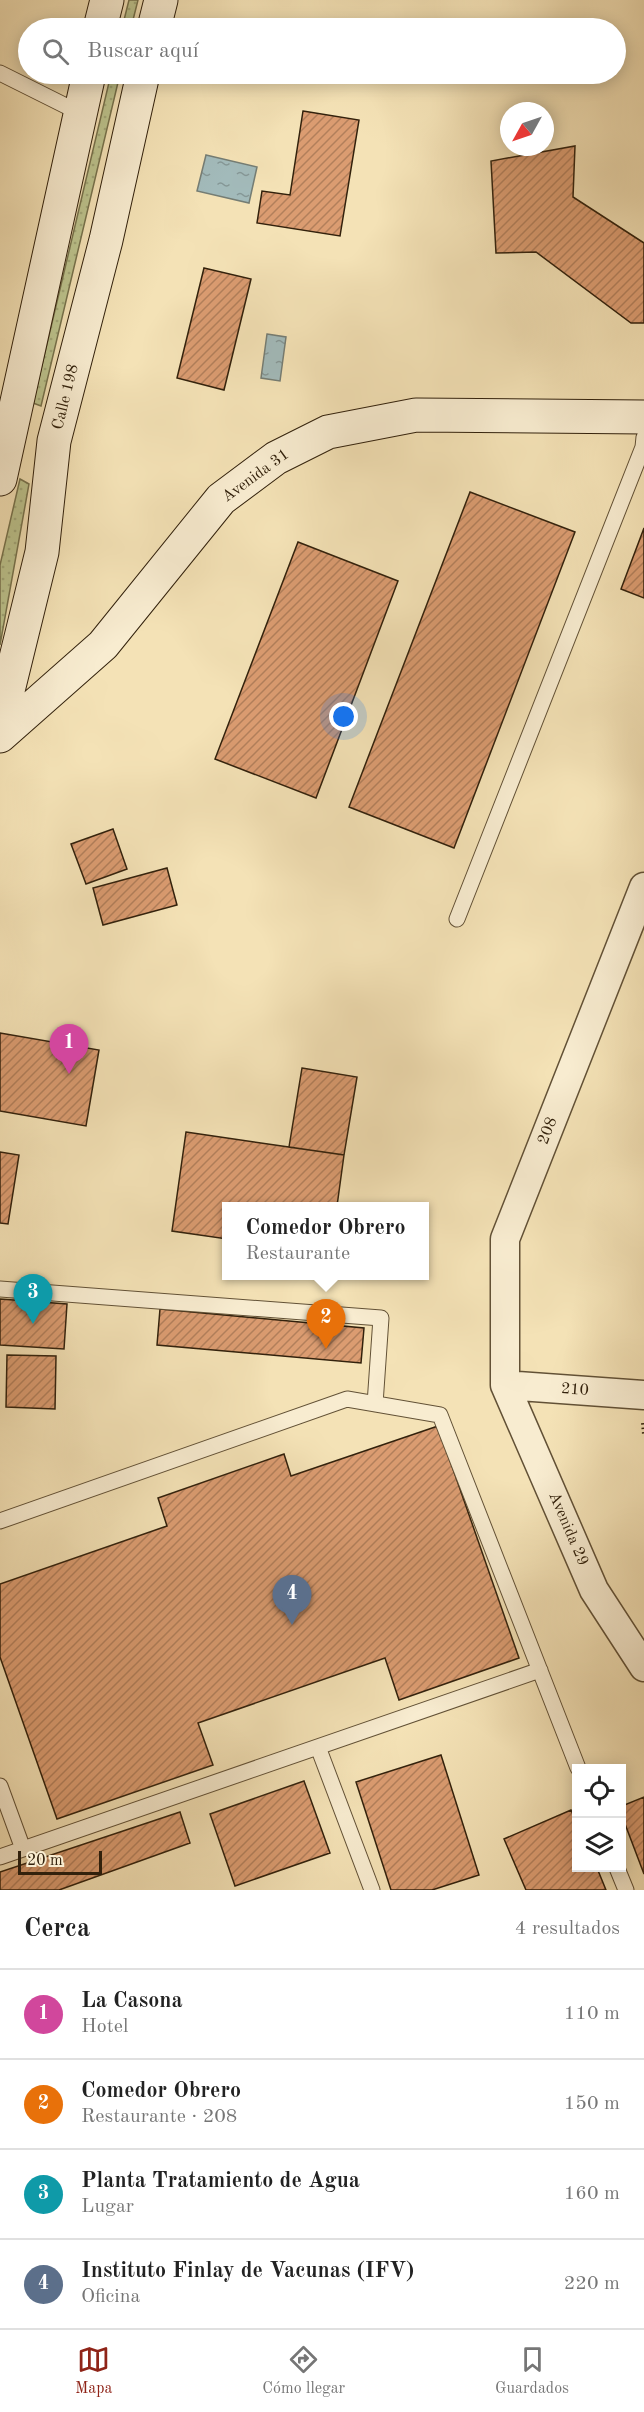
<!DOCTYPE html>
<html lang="es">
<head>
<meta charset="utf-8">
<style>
  body { margin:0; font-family:"Old Standard TT",serif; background:#f2f2f2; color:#222 }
  .controls { position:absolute; right:18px; bottom:18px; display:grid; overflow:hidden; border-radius:0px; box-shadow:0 3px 15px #0003 }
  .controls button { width:54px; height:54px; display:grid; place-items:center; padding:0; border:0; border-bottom:2px solid #e0e0e0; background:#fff; color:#222; font:30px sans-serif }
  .compass { position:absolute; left:500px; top:102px; width:54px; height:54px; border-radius:50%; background:#fff; box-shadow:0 3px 15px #0003; rotate:230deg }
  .scale { position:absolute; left:18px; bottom:15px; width:84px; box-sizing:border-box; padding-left:6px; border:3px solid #32210c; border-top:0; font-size:16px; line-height:21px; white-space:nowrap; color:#32210c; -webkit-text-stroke:4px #f8ecd0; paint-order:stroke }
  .you { position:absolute; left:344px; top:717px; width:21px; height:21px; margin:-15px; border:4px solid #fff; border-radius:50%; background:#1a73e8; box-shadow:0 0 0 9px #1a73e833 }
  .badge { display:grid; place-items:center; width:39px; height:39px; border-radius:50%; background:#8f2418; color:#fff; font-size:20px; font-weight:700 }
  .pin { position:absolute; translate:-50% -50px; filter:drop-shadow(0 2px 3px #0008) }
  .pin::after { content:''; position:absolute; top:32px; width:21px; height:18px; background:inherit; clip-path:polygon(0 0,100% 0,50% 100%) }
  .popup { position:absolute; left:222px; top:1202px; width:207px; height:78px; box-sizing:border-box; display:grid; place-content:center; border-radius:0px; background:#fff; filter:drop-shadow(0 2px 4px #0005); font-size:20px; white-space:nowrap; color:#767676 }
  .popup b { font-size:22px; color:#222 }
  .popup::after { content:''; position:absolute; left:50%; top:100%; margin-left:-12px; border:12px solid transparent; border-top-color:#fff }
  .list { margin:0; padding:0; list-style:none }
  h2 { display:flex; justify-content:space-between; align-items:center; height:78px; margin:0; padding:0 24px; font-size:26px }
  h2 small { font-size:20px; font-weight:400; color:#767676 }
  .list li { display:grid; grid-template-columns:39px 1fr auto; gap:18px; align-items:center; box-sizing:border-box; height:90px; padding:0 24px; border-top:2px solid #e0e0e0 }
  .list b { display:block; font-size:22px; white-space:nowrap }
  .list p { margin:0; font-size:20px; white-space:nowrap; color:#767676 }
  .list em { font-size:20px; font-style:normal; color:#767676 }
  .icon { flex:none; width:33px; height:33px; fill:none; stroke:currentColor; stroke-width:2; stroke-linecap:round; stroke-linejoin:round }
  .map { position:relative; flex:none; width:644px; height:1890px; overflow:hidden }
  .search { position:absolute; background:#fff; box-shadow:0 3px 15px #0003; left:18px; right:18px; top:18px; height:66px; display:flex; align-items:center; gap:15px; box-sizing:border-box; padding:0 21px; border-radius:33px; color:#767676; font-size:22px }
  .sheet { height:438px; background:#fff }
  nav { display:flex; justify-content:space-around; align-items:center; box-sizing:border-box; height:84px; border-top:2px solid #e0e0e0; background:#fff; font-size:16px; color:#767676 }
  nav a { display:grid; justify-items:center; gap:3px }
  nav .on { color:#8f2418 }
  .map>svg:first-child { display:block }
  .green { fill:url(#green-dots); stroke:#77724c; stroke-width:1.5 }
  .water { fill:url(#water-ripples); stroke:#757d74; stroke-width:1.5 }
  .building { fill:url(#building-hatch); stroke:#32210c; stroke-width:1.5 }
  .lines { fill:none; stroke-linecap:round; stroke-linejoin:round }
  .lane-casing { stroke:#625136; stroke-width:17 }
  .street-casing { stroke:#625136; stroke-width:31 }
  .secondary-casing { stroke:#32210c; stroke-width:35 }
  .path { stroke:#32210c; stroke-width:4; stroke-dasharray:1.5 3; stroke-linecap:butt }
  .lane { stroke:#f8ecd0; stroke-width:15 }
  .street { stroke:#f8ecd0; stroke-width:28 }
  .secondary { stroke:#f8ecd0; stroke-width:33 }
  .labels { text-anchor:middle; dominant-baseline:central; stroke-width:4.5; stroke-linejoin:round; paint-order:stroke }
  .street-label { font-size:16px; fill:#32210c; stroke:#f8ecd0 }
</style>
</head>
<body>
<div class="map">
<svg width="644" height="1890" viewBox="0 0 644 1890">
  <defs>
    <pattern id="green-dots" width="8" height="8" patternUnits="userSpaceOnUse" patternTransform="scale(1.5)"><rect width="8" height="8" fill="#bcc38d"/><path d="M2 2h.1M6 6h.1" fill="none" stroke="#a2a778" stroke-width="1.8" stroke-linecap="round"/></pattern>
    <pattern id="water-ripples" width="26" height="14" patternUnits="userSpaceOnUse" patternTransform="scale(1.5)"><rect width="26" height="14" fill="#a2baba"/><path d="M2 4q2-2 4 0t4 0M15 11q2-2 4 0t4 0" fill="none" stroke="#859796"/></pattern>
    <pattern id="building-hatch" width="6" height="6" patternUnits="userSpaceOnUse" patternTransform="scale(1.5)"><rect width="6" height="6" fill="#db9c71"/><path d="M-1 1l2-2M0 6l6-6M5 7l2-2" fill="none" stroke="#b27f5b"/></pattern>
  </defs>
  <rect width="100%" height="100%" fill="#f4e2b6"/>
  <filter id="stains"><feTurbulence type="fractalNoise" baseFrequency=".00333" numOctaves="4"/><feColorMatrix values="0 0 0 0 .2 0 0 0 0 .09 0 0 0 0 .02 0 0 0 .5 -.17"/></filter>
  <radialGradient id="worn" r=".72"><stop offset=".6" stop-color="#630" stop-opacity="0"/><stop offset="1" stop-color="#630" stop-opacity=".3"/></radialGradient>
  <path class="green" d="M129,0H138L131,28H122Z
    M111,74H120L41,406L33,403Z
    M20,479L29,484L0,645V565Z"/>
  <path class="water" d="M206,155L257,167L249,203L197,191Z
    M267,334L286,337L280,381L261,378Z"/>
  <path class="building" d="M303,111L359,120L340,236L257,223L262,191L290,195Z
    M575,146L573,197L644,243V323H631L536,252L496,253L491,161Z
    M204,268L251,279L224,390L177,378Z
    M470,492L575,532L454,848L349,807Z
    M644,528V598L621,589Z
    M298,542L398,581L316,798L215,759Z
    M113,829L127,869L86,884L71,844Z
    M167,868L177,905L103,925L93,888Z
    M0,1033L99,1050L86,1126L0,1111Z
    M302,1068L357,1077L344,1155L289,1147Z
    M186,1132L344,1155L337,1206H227V1239L172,1231Z
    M0,1152L19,1155L8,1224L0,1223Z
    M0,1299L67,1304L64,1349L0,1345Z
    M160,1309L364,1328L361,1363L157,1345Z
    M7,1355L56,1356L55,1409L6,1407Z
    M438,1426L519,1658L399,1700L385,1658L198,1723L213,1765L57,1819L0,1657V1584L167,1526L158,1498L284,1454L291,1476Z
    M441,1755L479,1875L432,1890H391L356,1782Z
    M304,1781L330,1853L235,1886L210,1814Z
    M644,1797V1874L622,1816V1806Z
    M571,1810L576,1821V1868H597L606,1890H526L504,1839Z
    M180,1812L190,1843L59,1890H0V1872Z"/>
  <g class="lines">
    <g class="lane-casing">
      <path id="lane" d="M0,73L80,113
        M457,919L643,447L644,437
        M0,1289L381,1318L375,1404
        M0,1521L347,1399L440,1415L578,1768
        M318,1747L372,1890
        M0,1786L23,1849
        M0,1857L540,1670
        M617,1868L626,1890"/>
    </g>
    <g class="street-casing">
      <path id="street" d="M644,887L505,1239V1385L594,1590L644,1667
        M505,1385L644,1395"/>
    </g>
    <g class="secondary-casing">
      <path id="secondary" d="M100,28L107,0
        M154,28L161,0
        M0,479L89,74
        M0,723L42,552L54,441L106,240L143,74
        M0,736L103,645L221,499L276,458L328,432L416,415L644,417"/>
    </g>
    <path class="path" d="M643,1423L644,1434"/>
    <use href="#lane" class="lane"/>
    <use href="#street" class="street"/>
    <use href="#secondary" class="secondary"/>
  </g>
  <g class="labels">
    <g class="street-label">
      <text transform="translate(66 397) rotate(-76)">Calle 198</text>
      <text transform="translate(256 476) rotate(-36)">Avenida 31</text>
      <text transform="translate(548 1131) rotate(-69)">208</text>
      <text transform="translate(575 1390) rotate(4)">210</text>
      <text transform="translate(568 1529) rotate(67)">Avenida 29</text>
    </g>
  </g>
  <rect width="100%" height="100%" filter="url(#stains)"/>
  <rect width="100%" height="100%" fill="url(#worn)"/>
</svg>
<div class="controls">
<button><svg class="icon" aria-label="locate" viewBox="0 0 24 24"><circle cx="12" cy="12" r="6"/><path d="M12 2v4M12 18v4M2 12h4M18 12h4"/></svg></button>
<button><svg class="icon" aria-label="layers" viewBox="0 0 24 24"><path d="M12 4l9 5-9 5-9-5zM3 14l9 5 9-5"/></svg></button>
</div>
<svg class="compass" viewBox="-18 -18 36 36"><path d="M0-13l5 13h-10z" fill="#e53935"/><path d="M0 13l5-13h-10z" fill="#767676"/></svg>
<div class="scale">20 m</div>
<div class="you"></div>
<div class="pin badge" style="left:69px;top:1074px;background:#d1479c">1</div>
<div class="pin badge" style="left:326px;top:1349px;background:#e8710a">2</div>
<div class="popup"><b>Comedor Obrero</b>Restaurante</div>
<div class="pin badge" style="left:33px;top:1324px;background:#0f9aa8">3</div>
<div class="pin badge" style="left:292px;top:1625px;background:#5c6f8a">4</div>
<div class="search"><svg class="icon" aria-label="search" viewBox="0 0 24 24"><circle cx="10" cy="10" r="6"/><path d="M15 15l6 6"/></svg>Buscar aquí</div>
</div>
<section class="sheet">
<h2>Cerca<small>4 resultados</small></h2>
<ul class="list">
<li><span class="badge" style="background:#d1479c">1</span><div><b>La Casona</b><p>Hotel</p></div><em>110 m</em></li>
<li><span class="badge" style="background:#e8710a">2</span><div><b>Comedor Obrero</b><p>Restaurante · 208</p></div><em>150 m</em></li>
<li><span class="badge" style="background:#0f9aa8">3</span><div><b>Planta Tratamiento de Agua</b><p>Lugar</p></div><em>160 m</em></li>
<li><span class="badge" style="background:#5c6f8a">4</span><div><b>Instituto Finlay de Vacunas (IFV)</b><p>Oficina</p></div><em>220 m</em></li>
</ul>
</section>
<nav>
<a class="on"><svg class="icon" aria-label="map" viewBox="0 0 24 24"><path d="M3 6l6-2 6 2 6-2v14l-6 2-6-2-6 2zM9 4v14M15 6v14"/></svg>Mapa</a>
<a><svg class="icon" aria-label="directions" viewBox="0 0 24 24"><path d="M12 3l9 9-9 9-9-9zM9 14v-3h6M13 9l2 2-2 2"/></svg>Cómo llegar</a>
<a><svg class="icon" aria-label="saved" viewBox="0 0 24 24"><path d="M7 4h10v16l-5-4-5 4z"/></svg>Guardados</a>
</nav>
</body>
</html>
